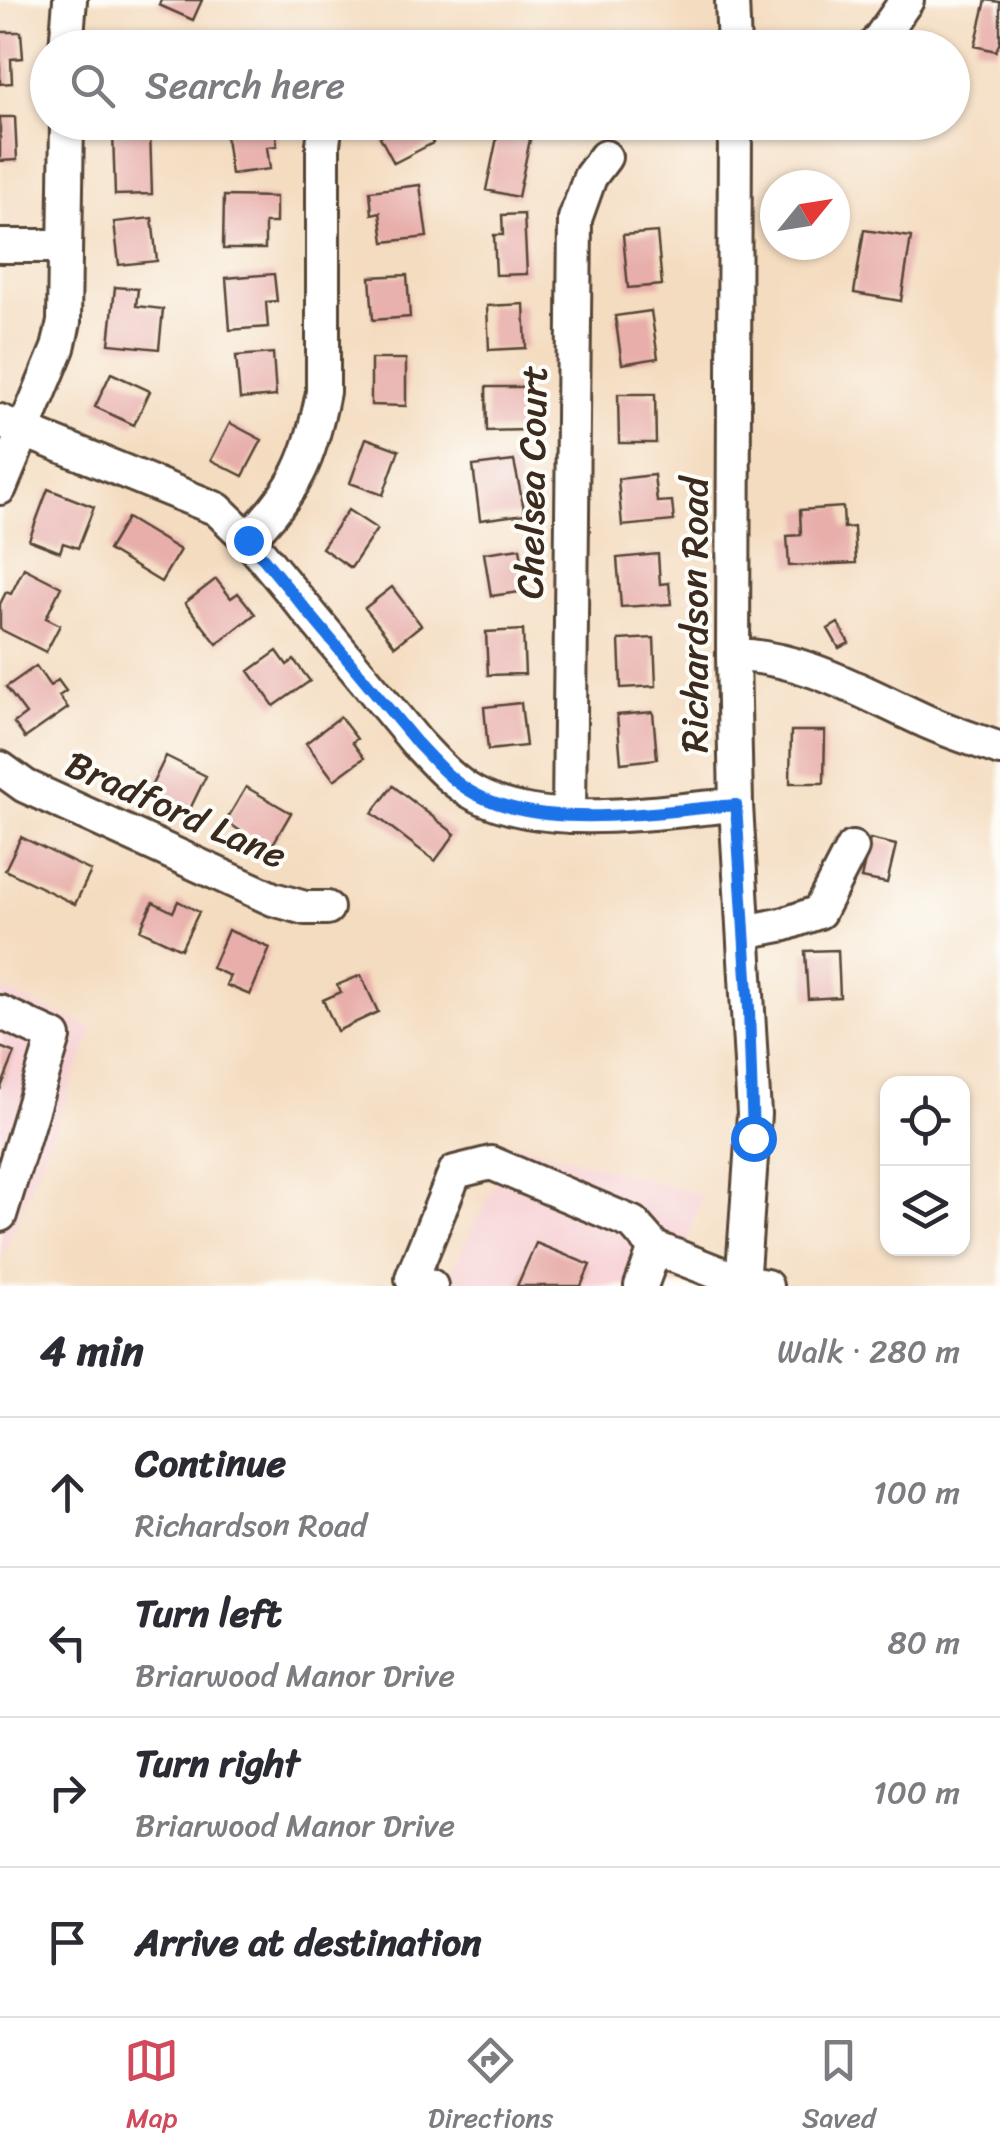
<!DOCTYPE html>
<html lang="en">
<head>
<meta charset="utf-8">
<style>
  body { margin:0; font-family:Sriracha,sans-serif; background:#f7f7f7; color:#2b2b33 }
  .controls { position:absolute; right:30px; bottom:30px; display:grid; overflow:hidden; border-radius:20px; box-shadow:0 2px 8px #0004 }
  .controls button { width:90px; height:90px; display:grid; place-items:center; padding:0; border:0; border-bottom:2px solid #e1e1e2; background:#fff; color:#2b2b33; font:50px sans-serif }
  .compass { position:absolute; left:760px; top:170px; width:90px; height:90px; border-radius:50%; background:#fff; box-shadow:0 2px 8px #0004; rotate:60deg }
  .stop { position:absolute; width:30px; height:30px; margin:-22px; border:8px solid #1a73e8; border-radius:50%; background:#fff }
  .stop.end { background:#1a73e8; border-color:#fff; box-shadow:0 2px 10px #0008 }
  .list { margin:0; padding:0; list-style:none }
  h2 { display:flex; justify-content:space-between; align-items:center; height:130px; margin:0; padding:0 40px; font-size:42px }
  h2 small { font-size:32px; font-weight:400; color:#7c7c81 }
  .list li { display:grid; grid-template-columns:65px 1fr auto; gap:30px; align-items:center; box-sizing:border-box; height:150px; padding:0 40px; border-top:2px solid #e1e1e2 }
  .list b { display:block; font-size:38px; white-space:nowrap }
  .list p { margin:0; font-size:32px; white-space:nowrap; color:#7c7c81 }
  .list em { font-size:32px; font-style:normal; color:#7c7c81 }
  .icon { flex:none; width:55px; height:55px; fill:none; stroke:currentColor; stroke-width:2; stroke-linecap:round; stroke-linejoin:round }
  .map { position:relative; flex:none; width:1000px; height:1286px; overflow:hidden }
  .search { position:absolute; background:#fff; box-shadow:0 2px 8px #0004; left:30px; right:30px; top:30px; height:110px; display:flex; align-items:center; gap:25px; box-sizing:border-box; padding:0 35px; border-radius:55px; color:#7c7c81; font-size:38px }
  .sheet { height:730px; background:#fff }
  nav { display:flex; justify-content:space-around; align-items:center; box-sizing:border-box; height:140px; border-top:2px solid #e1e1e2; background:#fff; font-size:28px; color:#7c7c81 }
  nav a { display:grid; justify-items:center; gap:5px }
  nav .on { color:#d1495b }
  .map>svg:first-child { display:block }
  .built { fill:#f7cfd3 }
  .building { fill:#e8aeaa }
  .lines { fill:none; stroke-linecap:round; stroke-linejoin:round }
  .minor-casing { stroke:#574536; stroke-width:38 }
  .minor { stroke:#fff; stroke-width:32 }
  .route { stroke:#1a73e8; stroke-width:12 }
  .labels { text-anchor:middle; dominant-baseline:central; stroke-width:8; stroke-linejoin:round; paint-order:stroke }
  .street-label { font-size:38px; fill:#3b2a1e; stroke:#fdfcf7 }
</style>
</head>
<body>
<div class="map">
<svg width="1000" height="1286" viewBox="0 0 1000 1286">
  <rect width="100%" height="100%" fill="#fdfcf7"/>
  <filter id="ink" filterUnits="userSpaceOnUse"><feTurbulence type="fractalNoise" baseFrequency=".01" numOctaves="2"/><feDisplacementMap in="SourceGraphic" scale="20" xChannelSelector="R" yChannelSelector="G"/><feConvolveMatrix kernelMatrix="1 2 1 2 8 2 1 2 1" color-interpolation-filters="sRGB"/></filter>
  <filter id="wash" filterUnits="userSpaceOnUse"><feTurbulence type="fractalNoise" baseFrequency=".0048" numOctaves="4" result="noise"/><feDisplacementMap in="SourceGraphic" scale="40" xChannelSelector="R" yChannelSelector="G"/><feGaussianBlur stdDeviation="2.25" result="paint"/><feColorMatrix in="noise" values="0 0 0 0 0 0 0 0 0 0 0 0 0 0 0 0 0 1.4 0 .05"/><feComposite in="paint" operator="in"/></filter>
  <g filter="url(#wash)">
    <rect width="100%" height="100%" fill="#f4dcc0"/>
    <path class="built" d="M0,989L94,1029L0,1261Z
      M515,1143L702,1195L674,1286H444Z"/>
    <g id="blocks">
      <path class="building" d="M161,0H202L193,20L159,5Z
        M986,0L1000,2V42L996,51L975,46Z
        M0,32H21L23,58L11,59L12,83L0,84Z
        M276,33L277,48H241L240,34Z
        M553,35L560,48H530Z
        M0,117H15L17,160L0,161Z
        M230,122H275L277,146L267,147L270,169L231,174L224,123Z
        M404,122H422L433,143L394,163L380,137Z
        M500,123L532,130L518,197L486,190Z
        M150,130L152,194L115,195L113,132Z
        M420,185L427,237L384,242L380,212L372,214L370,191Z
        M224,196L276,197V223H265V249H223Z
        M524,214L527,274L496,275L494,235H503L502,215Z
        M152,218L157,261L119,265L114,222Z
        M864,230L911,237L901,301L854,293Z
        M657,232L662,285L628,288L623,235Z
        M274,274L277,301L266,302L268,327L230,330L226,278Z
        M407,275L410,317L373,320L370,277Z
        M115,287L138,289L136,306L163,309L159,349L109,344Z
        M524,304L526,348L489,350L487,306Z
        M651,311L658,358L622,364L615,316Z
        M273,353L276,396L240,399L236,356Z
        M371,359H406V406L371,405Z
        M111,373L150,391L134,425L95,407Z
        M486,387H524L525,430L487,431Z
        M618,394H655L656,443H619Z
        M230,423L262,440L243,476L211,460Z
        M366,438L399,450L383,495L350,483Z
        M514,461L525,514L480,520L473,466Z
        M654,475L657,502L672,501L674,521L622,526L618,479Z
        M48,489L94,507L78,548L63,543L60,552L29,540Z
        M843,507L844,528L854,527L856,563L789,566L787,536L801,535L800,510Z
        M348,510L377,529L351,568L322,548Z
        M127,518L180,550L161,582L108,550Z
        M520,548L527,591L491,596L484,553Z
        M658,554L660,584L669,583L671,604L621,607L617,558Z
        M24,568L61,587L46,618L60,625L46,652L0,629V604L6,592L11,594Z
        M216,579L231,598L238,593L255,614L217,644L185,603Z
        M392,587L421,625L395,646L365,608Z
        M838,623L849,643L839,648L828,629Z
        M523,630L525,674L488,675L486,632Z
        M654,638L656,686L621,688L619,640Z
        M277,651L287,665L294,660L310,681L274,706L249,671Z
        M36,666L50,686L58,680L66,691L59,696L68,708L25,738L14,723L26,714L6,687Z
        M521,703L526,746L488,750L484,707Z
        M653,712L657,759L621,763L617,715Z
        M340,717L357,739L352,742L364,758L334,780L306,743Z
        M791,731H825L824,783H790Z
        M166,756L206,776L188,813L148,793Z
        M393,786L455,834L435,861L372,813Z
        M246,787L291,813L269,851L226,821Z
        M21,837L91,871L75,904L5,870Z
        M870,839L896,845L887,883L861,878Z
        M178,901L199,912L181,949L140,930L153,902L173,912Z
        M228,930L270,948L250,995L226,985L230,976L212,968Z
        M838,950L840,997L808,999L805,951Z
        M361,975L378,1012L337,1031L323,1000L341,992L337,985Z
        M0,1047L15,1053L0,1090Z
        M536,1243L590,1265L581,1286H517Z"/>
    </g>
  </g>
  <g filter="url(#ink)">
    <use href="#blocks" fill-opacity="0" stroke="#574536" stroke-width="2.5"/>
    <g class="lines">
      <g class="minor-casing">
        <path id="minor" d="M732,0L734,48
          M66,48L70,0
          M873,48L907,0
          M735,122L733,655L736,805L754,1114L742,1286
          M0,246H64
          M0,421L217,509L248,539L417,743C435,762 452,782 475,794C548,832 656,811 736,805
          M0,488L58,348L64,322L67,122
          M248,539C296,490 310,460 323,392V144L326,122
          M733,655C801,656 860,691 921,719C946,731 973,739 1000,749
          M0,768L25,786L273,899L305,908H327
          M569,816L575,219L590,177L605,157
          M744,932L785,924L819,912L852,848
          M0,1012L54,1037L0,1215
          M431,1286L412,1278L455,1172L491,1163L633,1223L655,1248
          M641,1286L655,1248L742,1282L766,1286"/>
      </g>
      <use href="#minor" class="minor"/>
    </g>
  </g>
  <g class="lines" filter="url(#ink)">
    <path class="route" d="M248,540L417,743C435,762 452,782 475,794C548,832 656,811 736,805L749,1009L753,1138"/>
  </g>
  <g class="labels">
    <g class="street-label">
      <text transform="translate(532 482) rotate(-89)">Chelsea Court</text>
      <text transform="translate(694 615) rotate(-90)">Richardson Road</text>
      <text transform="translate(176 810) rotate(24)">Bradford Lane</text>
    </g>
  </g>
</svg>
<div class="controls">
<button><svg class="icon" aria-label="locate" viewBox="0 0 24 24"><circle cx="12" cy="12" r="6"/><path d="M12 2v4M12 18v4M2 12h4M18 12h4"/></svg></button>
<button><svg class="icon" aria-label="layers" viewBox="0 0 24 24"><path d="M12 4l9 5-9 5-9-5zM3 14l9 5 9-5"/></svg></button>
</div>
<svg class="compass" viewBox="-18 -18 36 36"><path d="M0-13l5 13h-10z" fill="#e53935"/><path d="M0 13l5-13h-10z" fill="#7c7c81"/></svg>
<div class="stop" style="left:753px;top:1138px"></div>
<div class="stop end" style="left:248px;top:540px"></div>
<div class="search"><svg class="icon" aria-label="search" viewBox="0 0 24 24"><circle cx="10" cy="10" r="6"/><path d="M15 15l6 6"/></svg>Search here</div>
</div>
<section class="sheet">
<h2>4 min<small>Walk · 280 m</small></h2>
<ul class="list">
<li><svg class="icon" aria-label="ahead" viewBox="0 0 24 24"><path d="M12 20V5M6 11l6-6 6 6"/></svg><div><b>Continue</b><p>Richardson Road</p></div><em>100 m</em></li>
<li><svg class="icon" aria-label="left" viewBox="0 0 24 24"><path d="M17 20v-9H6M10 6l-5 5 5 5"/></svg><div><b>Turn left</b><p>Briarwood Manor Drive</p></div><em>80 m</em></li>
<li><svg class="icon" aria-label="right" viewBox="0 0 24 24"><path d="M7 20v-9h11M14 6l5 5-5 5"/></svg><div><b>Turn right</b><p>Briarwood Manor Drive</p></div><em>100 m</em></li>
<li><svg class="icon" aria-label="arrive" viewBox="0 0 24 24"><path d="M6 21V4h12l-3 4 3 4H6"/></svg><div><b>Arrive at destination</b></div></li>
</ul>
</section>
<nav>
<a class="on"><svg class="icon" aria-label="map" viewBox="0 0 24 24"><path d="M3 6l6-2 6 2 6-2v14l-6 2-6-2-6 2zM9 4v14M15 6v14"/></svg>Map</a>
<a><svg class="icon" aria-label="directions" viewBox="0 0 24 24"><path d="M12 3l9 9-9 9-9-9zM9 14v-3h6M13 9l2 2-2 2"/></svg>Directions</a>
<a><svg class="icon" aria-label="saved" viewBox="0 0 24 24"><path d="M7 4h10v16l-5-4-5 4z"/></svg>Saved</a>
</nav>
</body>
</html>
